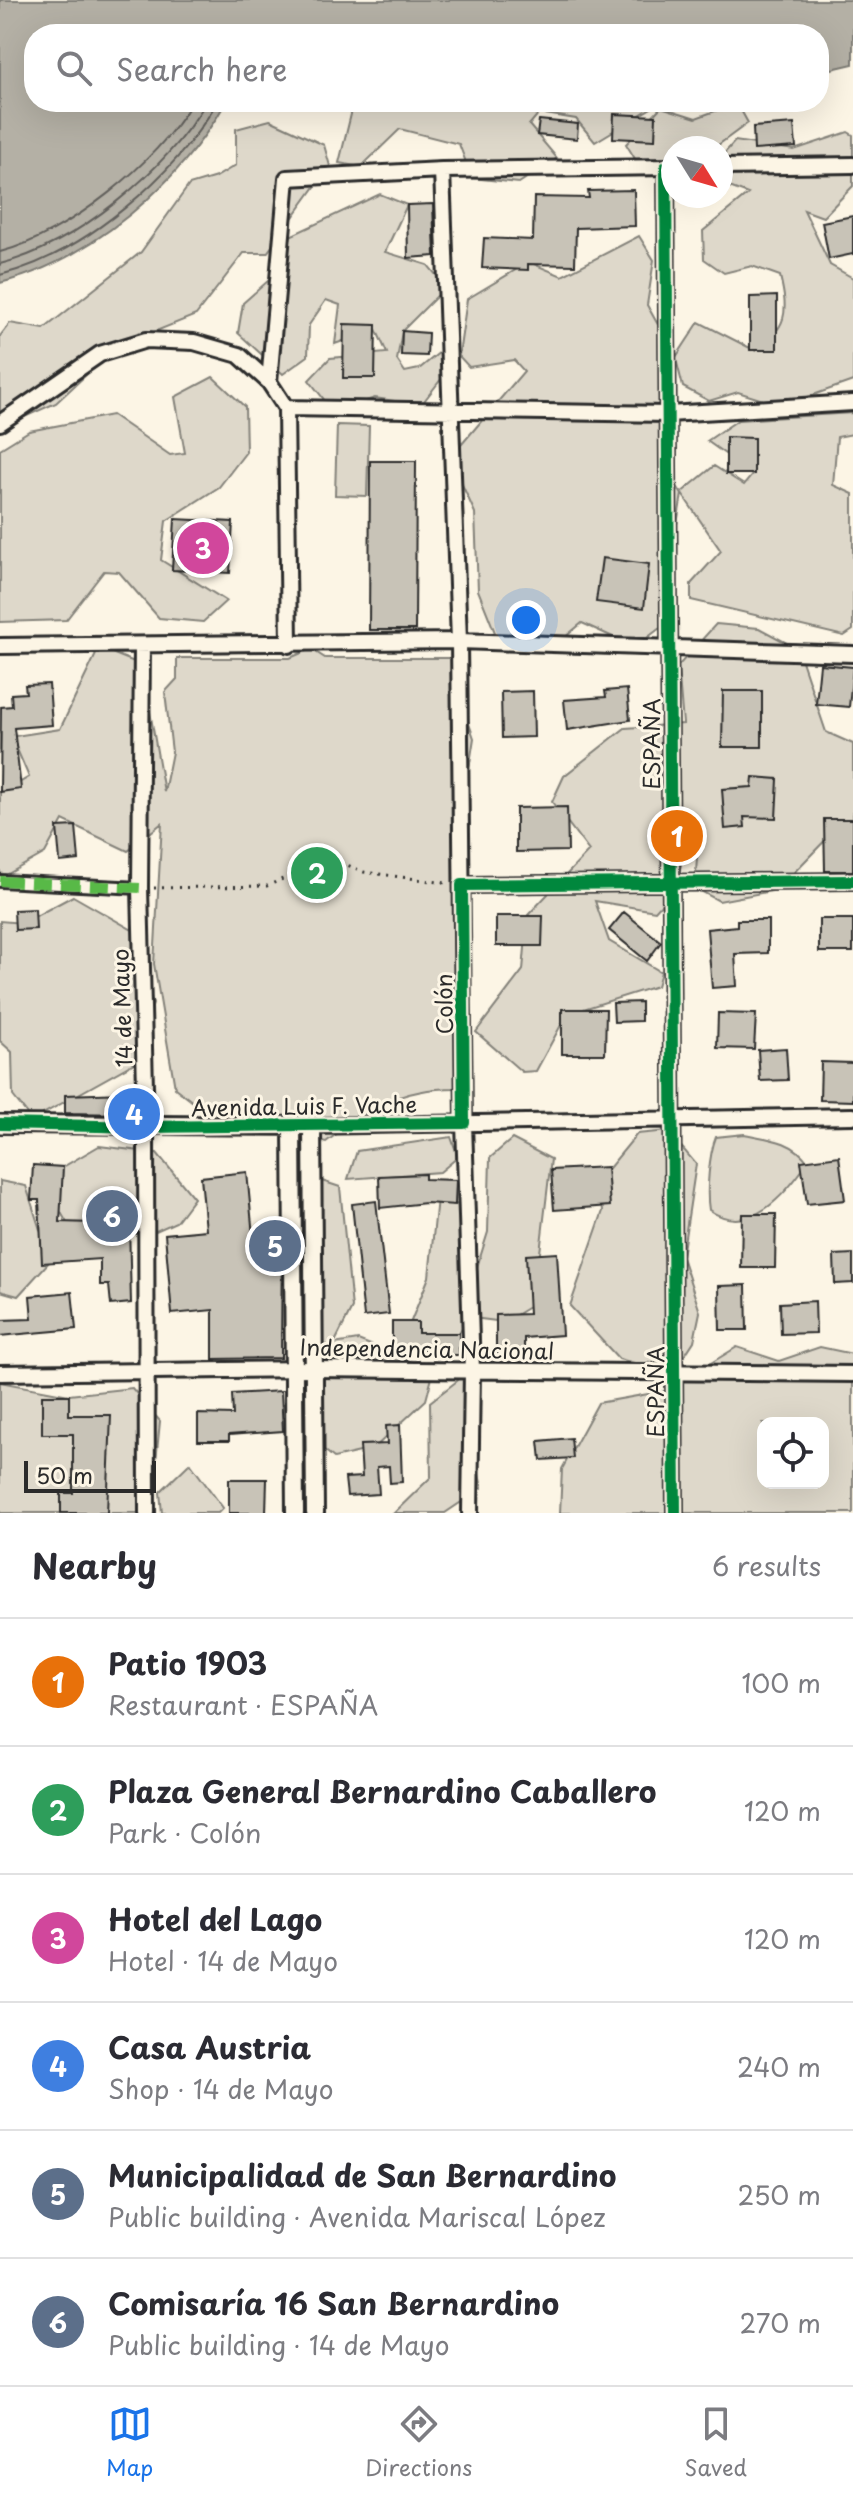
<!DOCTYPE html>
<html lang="en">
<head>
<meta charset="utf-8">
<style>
  body { margin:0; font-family:"Playpen Sans",sans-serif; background:#f2f2f3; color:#2b2b33 }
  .controls { position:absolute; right:24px; bottom:24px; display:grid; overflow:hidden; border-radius:16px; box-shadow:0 8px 32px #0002 }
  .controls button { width:72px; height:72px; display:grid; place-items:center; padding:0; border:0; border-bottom:2px solid #e1e1e2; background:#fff; color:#2b2b33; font:40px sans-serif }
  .compass { position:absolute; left:661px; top:136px; width:72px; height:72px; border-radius:50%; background:#fff; box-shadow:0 8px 32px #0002; rotate:127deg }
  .scale { position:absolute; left:24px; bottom:20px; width:132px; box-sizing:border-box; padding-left:8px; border:4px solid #2b2b2b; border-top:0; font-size:22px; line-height:28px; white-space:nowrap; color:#2b2b2b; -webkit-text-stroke:6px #fcf5e5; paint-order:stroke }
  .you { position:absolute; left:526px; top:620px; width:28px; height:28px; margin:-20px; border:6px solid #fff; border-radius:50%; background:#1a73e8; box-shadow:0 0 0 12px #1a73e833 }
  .badge { display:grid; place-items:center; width:52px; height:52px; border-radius:50%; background:#1a73e8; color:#fff; font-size:26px; font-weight:700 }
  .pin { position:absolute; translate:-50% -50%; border:4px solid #fff; box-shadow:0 2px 8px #0006 }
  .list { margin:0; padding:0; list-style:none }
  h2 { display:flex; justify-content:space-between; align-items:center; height:104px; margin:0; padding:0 32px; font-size:34px }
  h2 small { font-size:26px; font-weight:400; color:#7c7c81 }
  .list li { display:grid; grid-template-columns:52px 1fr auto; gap:24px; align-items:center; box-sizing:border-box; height:128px; padding:0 32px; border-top:2px solid #e1e1e2 }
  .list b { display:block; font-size:30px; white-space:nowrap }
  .list p { margin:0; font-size:26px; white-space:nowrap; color:#7c7c81 }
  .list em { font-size:26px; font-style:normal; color:#7c7c81 }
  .icon { flex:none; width:44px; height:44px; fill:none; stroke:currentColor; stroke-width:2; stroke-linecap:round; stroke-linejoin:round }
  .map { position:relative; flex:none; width:853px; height:1513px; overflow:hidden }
  .search { position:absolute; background:#fff; box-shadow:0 8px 32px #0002; left:24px; right:24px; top:24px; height:88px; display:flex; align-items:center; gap:20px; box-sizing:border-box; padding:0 28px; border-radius:32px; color:#7c7c81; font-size:30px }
  .sheet { height:872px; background:#fff }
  nav { display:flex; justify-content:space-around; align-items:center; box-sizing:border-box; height:112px; border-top:2px solid #e1e1e2; background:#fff; font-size:22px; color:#7c7c81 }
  nav a { display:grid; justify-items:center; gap:4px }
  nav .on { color:#1a73e8 }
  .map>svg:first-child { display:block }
  .green { fill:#ded8ca; stroke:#84827a; stroke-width:2; fill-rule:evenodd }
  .water { fill:#b4b0a5; stroke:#7d7b74; stroke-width:2 }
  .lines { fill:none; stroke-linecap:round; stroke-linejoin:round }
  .shore { stroke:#62605c; stroke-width:2 }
  .building { fill:#c8c3b7; stroke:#2b2b2b; stroke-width:2 }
  .pedestrian-casing { stroke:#2b2b2b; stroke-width:16 }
  .minor-casing { stroke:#2b2b2b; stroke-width:20 }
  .tertiary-casing { stroke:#2b2b2b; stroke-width:22 }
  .path { stroke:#2b2b2b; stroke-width:3; stroke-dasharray:2 6; stroke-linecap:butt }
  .pedestrian { stroke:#fcf5e5; stroke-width:10 }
  .minor { stroke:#fcf5e5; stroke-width:14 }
  .tertiary { stroke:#fcf5e5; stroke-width:16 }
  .quiet { stroke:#58b947; stroke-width:10; stroke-dasharray:20 10; stroke-linecap:butt }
  .cycleway-casing { stroke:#fcf5e5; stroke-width:17 }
  .cycleway { stroke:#00873e; stroke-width:12 }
  .labels { text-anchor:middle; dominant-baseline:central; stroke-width:6; stroke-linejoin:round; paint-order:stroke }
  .street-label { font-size:22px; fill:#2b2b2b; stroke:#fcf5e5 }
</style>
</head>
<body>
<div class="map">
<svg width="853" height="1513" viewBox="0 0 853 1513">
  <rect width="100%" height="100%" fill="#fcf5e5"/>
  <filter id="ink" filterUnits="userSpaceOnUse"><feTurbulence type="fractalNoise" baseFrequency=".0125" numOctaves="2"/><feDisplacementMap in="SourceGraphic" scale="16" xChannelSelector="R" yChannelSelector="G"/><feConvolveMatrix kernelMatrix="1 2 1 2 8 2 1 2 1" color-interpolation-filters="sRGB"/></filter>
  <g filter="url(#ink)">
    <path class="green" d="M354,102H661L595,142L576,119L539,113L529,125L557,158L519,183L472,178L459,144L400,129L361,167L339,163Z
      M737,103L748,123L714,148H673V161L637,162L626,144L661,107L696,118Z
      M270,120L324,145L330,166L267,253H244L196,315L116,347L56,403L0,428V336L10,323L44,329L141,252L189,185L216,177L236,165V129Z
      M848,132L853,135V186L823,217L804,210L830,265L853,278V381L782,406L738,392L709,401L683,387L676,359C661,406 654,449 681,493L714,466L744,485L753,474L707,441L738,420L853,413V434L837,437L833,485L853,494V630L844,636L691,600V584L721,551L682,494L660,628L635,647L582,623L547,652L500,645L478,590L475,513L450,458L524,371L514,360L469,367L459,356L421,405L375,398L333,411L309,380L330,358L387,353L376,329L335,344L340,305L326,300L309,325L308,356L283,374L238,333L243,303L277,273L273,259L290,236L380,194L407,205L385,252L428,265L446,287L402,331L397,360L405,372L419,369L451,343L459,355L467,299L529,262L562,276L639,236L654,260L647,305L676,357L699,322L756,351C787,327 789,314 780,276L752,266L724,273L704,259L703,231L748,194L724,185L721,157L735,141L794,150Z
      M213,377L245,407L246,452L219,487L166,521L161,560L226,601L203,622L159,618L119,572L104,571L66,620L0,622V449L29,431L112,415L170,455L185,453L175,397Z
      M337,425L369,426L367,496L335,495Z
      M716,624L759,628L798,649L826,732L853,744V821L840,825L777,890L719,901L695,888L698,842L689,832L675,889L655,911L595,901L609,941L661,972L657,986L567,1014L536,1071L522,1072L476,1032L523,970L528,915L589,851L552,802L564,776L625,728L683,724L678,666Z
      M99,648L142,665L164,792L172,752L165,692L177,679V658H290L311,649L325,658H458V692L474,738L457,845L460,1048L456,1054V1088C399,1088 369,1109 326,1142L211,1116L175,1088L154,964L162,823L128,851L63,820L45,853L6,875L0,873V785L7,790L29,777L16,747L0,750V734L3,738L60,729Z
      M73,896L134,931L153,1004L134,1063L32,1120L13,1096L12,1052L0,1041V921L23,923Z
      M668,1131L696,1164L682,1257L700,1312L694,1341L673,1373L619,1359L570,1306L603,1211L600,1179L637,1134Z
      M744,1134C769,1139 792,1140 808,1162C786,1194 750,1238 709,1210C706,1192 709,1154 716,1137Z
      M451,1137L458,1157L440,1172L348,1179L357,1151Z
      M512,1139L551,1159L534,1304L504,1322L473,1318L470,1313L459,1333L418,1349L407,1331L429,1277L437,1198L471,1209L473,1280L488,1232L490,1158Z
      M99,1146L157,1153L194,1198L176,1222L147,1235L70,1228L49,1192L63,1167Z
      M319,1180L340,1187L352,1308L334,1344L358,1340L434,1370L426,1400L373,1449L334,1458L306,1435L300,1402L333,1345L304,1348L288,1307L310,1236L300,1192Z
      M0,1181L26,1186L50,1261L18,1296L0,1291Z
      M737,1347L779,1361L820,1347L853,1354V1513H560L562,1469L598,1403L665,1391ZM763,1423H823V1483H763Z
      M466,1374L480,1390L471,1436L482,1488L445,1513H394L431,1477L430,1402Z
      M0,1382L69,1395L132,1388L160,1421L151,1513H0Z
      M190,1463L223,1508L218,1513H162L160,1492Z"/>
    <path class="water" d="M0,0H853V64L819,72V34H34V102H226C180,183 92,260 0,283Z"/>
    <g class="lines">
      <path class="shore" d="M0,252C67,235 158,162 192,102
        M0,264C76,245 167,170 206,102
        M0,275C84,254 175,176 217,102"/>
    </g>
    <path class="building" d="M614,114L656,116L655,140L613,138Z
      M539,120L578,124L577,139L537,135Z
      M794,124L796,147L754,150L753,127Z
      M634,190L635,226L576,228L575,265L528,264V270L482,268L484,238L533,240L534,197L589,198L588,191Z
      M433,204L435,256L408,258L407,205Z
      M853,216V254L829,259L822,222Z
      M777,296V350H750V297Z
      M344,324L376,325L375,378H343Z
      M402,331L428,333L427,356L401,355Z
      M726,437L754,438V474H726Z
      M370,461H416L415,630H369Z
      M175,519L233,522L230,573L172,570Z
      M602,558L649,564L644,608L596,602Z
      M820,664L853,667L849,707L816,704Z
      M49,684L52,725L14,728L21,789L0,792L1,707L12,706L11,694L26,693L25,685Z
      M627,689L630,720L567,730L564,700L606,697L605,691Z
      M533,691L534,737L502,738L501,692Z
      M723,691H762V747H722Z
      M753,777L778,779L776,818L744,817L745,827L725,829L722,789L752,787Z
      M567,807L568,851L516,852V808Z
      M824,819H853V871H825Z
      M76,826L79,860L60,862L57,827Z
      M35,909L36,929L15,930L14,910Z
      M624,912L661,942L647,961L609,930Z
      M496,916H543L542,946H496Z
      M819,919H853V952H819Z
      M737,920H768V953L735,954L737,986L712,988L707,929L737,926Z
      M641,1002V1021L614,1022L613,1003Z
      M562,1009H606L605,1054H562Z
      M718,1013L756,1014L754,1049L717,1048Z
      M786,1048L788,1080L760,1081L758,1050Z
      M821,1062L853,1063V1101L820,1100Z
      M125,1093V1114L65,1113V1095Z
      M839,1156L845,1200L807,1204L801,1161Z
      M33,1165L63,1167L60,1222L129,1224L131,1303L111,1305L109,1285H100V1259L42,1263L39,1200H31Z
      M607,1167L610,1206L554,1210L551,1170Z
      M247,1172L253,1236L282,1235L281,1358L213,1359V1310L172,1314L165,1234L206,1230L201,1177Z
      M425,1174V1179L456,1180L455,1205L426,1203L380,1208L379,1176Z
      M376,1201L389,1314L364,1317L352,1204Z
      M742,1214H776L775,1268H741Z
      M557,1253L562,1335L524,1338V1352L496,1353V1315L529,1314L526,1255Z
      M853,1254V1283L835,1284L834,1255Z
      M746,1285L747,1330H720L719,1286Z
      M72,1292L76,1329L0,1336V1320L32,1319L30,1296Z
      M815,1301L816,1333L781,1334L780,1303Z
      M392,1322H418V1333H459V1355H431V1349L392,1350Z
      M281,1391L283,1431L229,1435V1441H198V1414L233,1415L232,1394Z
      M42,1395H69V1415H111L107,1513H61V1493H73V1434H42Z
      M400,1425L402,1482L390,1483L389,1466L377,1467L379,1494L347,1496L345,1478L362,1477L360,1445L387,1444L386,1426Z
      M571,1438L573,1458L541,1460L539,1441Z
      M229,1479H267L266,1513H229Z"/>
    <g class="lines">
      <g class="pedestrian-casing">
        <path id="pedestrian" d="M0,881L140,888"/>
      </g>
      <g class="minor-casing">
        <path id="minor" d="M666,167L675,1513
          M721,167L853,165
          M442,170L459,641L853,654
          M269,382L287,178L442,170L673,167
          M286,408L668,414L853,403
          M0,423L100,354L146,340L194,342L239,355L269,382L286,408L289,645
          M142,645L140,888L146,1127L147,1513
          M0,646L459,641L464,1123L472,1371L470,1513
          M462,885L853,881
          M312,1126L853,1116
          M0,1373L312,1369L853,1374"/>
      </g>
      <g class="tertiary-casing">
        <path id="tertiary" d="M0,1124L312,1126L315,1513
          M292,1125L295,1513"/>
      </g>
      <path class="path" d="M154,888L267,886L321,862L347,865L364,872L446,883"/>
      <use href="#pedestrian" class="pedestrian"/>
      <use href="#minor" class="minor"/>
      <use href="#tertiary" class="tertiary"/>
      <path class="quiet" d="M0,881L140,888"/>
      <g class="cycleway-casing">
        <path id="cycleway" d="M666,167L675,1513
          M0,1124L146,1127L464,1123L462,885L853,881"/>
      </g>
      <use href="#cycleway" class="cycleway"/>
    </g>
  </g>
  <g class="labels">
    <g class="street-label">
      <text transform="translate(650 744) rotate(-90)">ESPAÑA</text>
      <text transform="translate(443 1004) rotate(-91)">Colón</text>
      <text transform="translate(121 1008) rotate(-92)">14 de Mayo</text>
      <text transform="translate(304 1105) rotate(-1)">Avenida Luis F. Vache</text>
      <text transform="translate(427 1348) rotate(1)">Independencia Nacional</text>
      <text transform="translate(654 1392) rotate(-90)">ESPAÑA</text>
    </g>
  </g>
</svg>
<div class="controls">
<button><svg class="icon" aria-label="locate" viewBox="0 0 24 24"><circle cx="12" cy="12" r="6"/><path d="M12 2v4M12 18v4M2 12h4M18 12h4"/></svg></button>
</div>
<svg class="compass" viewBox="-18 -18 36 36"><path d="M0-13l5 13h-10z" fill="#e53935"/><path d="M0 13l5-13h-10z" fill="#7c7c81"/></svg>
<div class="scale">50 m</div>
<div class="you"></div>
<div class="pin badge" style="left:677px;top:836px;background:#e8710a">1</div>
<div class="pin badge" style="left:317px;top:873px;background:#2e9e5b">2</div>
<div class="pin badge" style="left:203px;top:548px;background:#d1479c">3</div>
<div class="pin badge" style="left:134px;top:1114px;background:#3f7fe0">4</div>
<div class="pin badge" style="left:275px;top:1246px;background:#5c6f8a">5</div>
<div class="pin badge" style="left:112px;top:1216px;background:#5c6f8a">6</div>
<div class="search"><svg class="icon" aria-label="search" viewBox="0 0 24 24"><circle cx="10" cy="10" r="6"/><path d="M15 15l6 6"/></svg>Search here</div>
</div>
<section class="sheet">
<h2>Nearby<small>6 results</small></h2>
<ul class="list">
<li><span class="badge" style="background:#e8710a">1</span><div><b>Patio 1903</b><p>Restaurant · ESPAÑA</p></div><em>100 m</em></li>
<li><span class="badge" style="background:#2e9e5b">2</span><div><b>Plaza General Bernardino Caballero</b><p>Park · Colón</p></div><em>120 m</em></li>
<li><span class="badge" style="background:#d1479c">3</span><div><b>Hotel del Lago</b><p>Hotel · 14 de Mayo</p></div><em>120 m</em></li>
<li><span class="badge" style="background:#3f7fe0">4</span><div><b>Casa Austria</b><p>Shop · 14 de Mayo</p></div><em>240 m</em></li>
<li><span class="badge" style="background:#5c6f8a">5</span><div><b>Municipalidad de San Bernardino</b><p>Public building · Avenida Mariscal López</p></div><em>250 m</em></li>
<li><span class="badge" style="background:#5c6f8a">6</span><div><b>Comisaría 16 San Bernardino</b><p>Public building · 14 de Mayo</p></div><em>270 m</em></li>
</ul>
</section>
<nav>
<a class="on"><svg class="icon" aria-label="map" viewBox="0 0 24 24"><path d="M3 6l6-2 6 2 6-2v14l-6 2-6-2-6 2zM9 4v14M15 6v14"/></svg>Map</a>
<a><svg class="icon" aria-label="directions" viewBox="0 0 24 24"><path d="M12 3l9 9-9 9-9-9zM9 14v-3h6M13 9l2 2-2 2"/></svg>Directions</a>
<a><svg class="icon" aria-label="saved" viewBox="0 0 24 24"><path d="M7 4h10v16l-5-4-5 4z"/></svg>Saved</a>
</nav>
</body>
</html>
